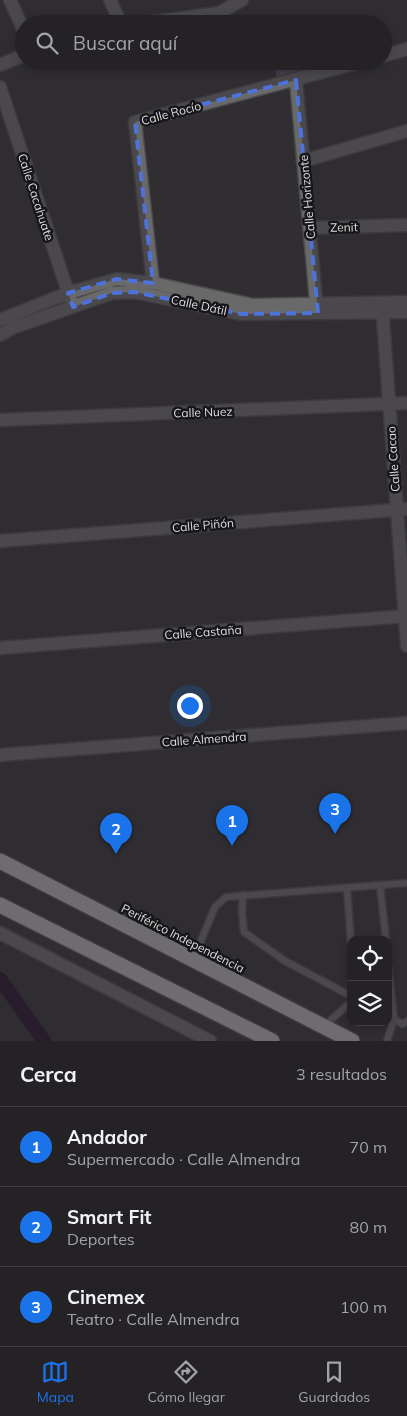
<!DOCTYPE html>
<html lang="es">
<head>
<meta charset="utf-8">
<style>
  body { margin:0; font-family:Mulish,sans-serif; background:#302f32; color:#f1f3f6 }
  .controls { position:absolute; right:15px; bottom:15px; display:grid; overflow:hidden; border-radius:10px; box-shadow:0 2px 8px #0003 }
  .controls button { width:45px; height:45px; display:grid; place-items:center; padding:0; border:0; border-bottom:1px solid #413f42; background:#242225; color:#f1f3f6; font:25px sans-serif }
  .you { position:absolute; left:189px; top:705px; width:18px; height:18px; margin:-12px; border:4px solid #fff; border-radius:50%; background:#1a73e8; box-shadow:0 0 0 8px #1a73e833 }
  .badge { display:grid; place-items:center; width:32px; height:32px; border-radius:50%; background:#1a73e8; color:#fff; font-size:16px; font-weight:700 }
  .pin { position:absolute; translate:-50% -41px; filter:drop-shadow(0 1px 2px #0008) }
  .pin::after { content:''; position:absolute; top:26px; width:18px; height:15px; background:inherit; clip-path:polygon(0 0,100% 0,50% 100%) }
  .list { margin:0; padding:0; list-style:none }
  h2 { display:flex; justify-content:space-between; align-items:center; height:65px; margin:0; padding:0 20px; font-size:21px }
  h2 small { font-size:16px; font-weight:400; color:#a3a4a7 }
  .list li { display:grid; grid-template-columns:32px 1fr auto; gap:15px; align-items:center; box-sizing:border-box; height:80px; padding:0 20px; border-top:1px solid #413f42 }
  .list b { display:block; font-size:19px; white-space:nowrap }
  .list p { margin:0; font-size:16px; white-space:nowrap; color:#a3a4a7 }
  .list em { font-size:16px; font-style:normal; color:#a3a4a7 }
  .icon { flex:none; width:28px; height:28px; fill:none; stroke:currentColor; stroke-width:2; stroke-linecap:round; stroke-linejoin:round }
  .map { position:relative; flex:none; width:407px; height:1041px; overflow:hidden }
  .search { position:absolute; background:#242225; box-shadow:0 2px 8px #0003; left:15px; right:15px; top:15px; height:55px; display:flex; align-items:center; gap:12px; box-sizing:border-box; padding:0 18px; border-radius:28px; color:#a3a4a7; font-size:19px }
  .sheet { height:305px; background:#242225 }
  nav { display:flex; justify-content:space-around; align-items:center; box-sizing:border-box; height:70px; border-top:1px solid #413f42; background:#242225; font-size:14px; color:#a3a4a7 }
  nav a { display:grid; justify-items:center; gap:2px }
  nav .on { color:#1a73e8 }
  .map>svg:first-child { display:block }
  .park { fill:url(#park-dots) }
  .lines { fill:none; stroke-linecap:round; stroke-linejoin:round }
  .canal { stroke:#1d0a26; stroke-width:14 }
  .lane-casing { stroke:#4c4a4d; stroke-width:9 }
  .street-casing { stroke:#4c4a4d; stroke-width:15 }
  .highway-casing { stroke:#4c4a4d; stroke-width:18 }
  .lane { stroke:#6a696a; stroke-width:6 }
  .street { stroke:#6a696a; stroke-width:12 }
  .highway { stroke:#bbb9bc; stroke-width:15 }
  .marked { fill:none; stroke:#4d72da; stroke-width:4; stroke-dasharray:10 6; stroke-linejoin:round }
  .labels { text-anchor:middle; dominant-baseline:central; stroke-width:5; stroke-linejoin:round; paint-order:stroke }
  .street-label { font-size:12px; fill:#dedddf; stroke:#171618 }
</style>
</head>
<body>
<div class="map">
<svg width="407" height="1041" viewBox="0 0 407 1041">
  <defs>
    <pattern id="park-dots" width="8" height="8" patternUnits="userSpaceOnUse" patternTransform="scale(1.25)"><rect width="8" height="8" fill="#604c6b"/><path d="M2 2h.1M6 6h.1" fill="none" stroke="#766580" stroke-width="1.8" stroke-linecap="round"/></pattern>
  </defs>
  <rect width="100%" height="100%" fill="#302e31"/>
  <path class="park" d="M273,61H339L277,77Z"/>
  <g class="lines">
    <path class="canal" d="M0,979L44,1041"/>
    <g class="lane-casing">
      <path id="lane" d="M380,885L386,940
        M347,888L351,945
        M243,895L242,913L244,932L285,961L351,996
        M193,960L215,907L226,897L407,883
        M388,1016L403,1024L407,1021
        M324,1026L351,1002
        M387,1041L394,1019L388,965"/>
    </g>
    <g class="street-casing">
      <path id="street" d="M10,0L24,31
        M110,0L121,24
        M138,24L219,13L242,0
        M383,56L407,49
        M0,65L24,55
        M296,80L317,311
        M0,87L71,301
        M303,161L407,131
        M310,228L407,225
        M153,283L135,122L364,61
        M382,305L407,646
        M0,320L68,293L117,279L153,283L253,305L407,302
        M0,335L12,328L112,293L134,292L242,314L407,312
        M0,420L407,403
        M0,541L407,509
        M0,648L407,616
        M0,755L407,723
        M0,933L210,1041"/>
    </g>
    <g class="highway-casing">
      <path id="highway" d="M0,861L352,1041
        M0,905L272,1041"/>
    </g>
    <use href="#lane" class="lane"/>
    <use href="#street" class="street"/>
    <use href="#highway" class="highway"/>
  </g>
  <path d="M0 0H407V1041H0ZM296,80L318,313L242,314L134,292L112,293L73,307L68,293L117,279L153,283L135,122Z" fill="#302e31" fill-opacity=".55" fill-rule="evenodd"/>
  <path class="marked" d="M296,80L318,313L242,314L134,292L112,293L73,307L68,293L117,279L153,283L135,122Z"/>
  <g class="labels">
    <g class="street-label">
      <text transform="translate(171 113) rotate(-15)">Calle Rocío</text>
      <text transform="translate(36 197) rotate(72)">Calle Cacahuate</text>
      <text transform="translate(307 197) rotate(-95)">Calle Horizonte</text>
      <text transform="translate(344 227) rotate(-1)">Zenit</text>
      <text transform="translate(199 305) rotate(12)">Calle Dátil</text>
      <text transform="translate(203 412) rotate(-2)">Calle Nuez</text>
      <text transform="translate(393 459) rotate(-94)">Calle Cacao</text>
      <text transform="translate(203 525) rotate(-5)">Calle Piñón</text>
      <text transform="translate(203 632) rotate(-4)">Calle Castaña</text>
      <text transform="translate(204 739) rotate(-4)">Calle Almendra</text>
      <text transform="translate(183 938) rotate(27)">Periférico Independencia</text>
    </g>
  </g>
</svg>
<div class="controls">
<button><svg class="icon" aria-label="locate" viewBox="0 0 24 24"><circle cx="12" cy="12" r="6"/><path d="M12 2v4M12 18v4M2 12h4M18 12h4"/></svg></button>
<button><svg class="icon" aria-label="layers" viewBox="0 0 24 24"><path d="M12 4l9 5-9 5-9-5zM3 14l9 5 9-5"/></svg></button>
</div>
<div class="you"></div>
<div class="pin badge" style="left:232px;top:846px">1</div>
<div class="pin badge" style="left:116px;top:854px">2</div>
<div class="pin badge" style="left:335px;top:834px">3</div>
<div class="search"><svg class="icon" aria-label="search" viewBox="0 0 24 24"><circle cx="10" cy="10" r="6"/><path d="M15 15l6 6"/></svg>Buscar aquí</div>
</div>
<section class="sheet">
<h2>Cerca<small>3 resultados</small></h2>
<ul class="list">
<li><span class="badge">1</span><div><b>Andador</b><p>Supermercado · Calle Almendra</p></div><em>70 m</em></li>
<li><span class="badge">2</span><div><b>Smart Fit</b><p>Deportes</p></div><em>80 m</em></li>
<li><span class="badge">3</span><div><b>Cinemex</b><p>Teatro · Calle Almendra</p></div><em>100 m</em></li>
</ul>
</section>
<nav>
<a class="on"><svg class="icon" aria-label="map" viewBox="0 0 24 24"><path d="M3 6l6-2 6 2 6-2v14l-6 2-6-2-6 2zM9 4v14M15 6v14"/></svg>Mapa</a>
<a><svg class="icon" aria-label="directions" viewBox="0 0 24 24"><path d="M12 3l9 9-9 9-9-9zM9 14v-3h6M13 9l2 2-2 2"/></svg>Cómo llegar</a>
<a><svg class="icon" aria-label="saved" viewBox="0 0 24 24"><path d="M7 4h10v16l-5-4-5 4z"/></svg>Guardados</a>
</nav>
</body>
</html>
